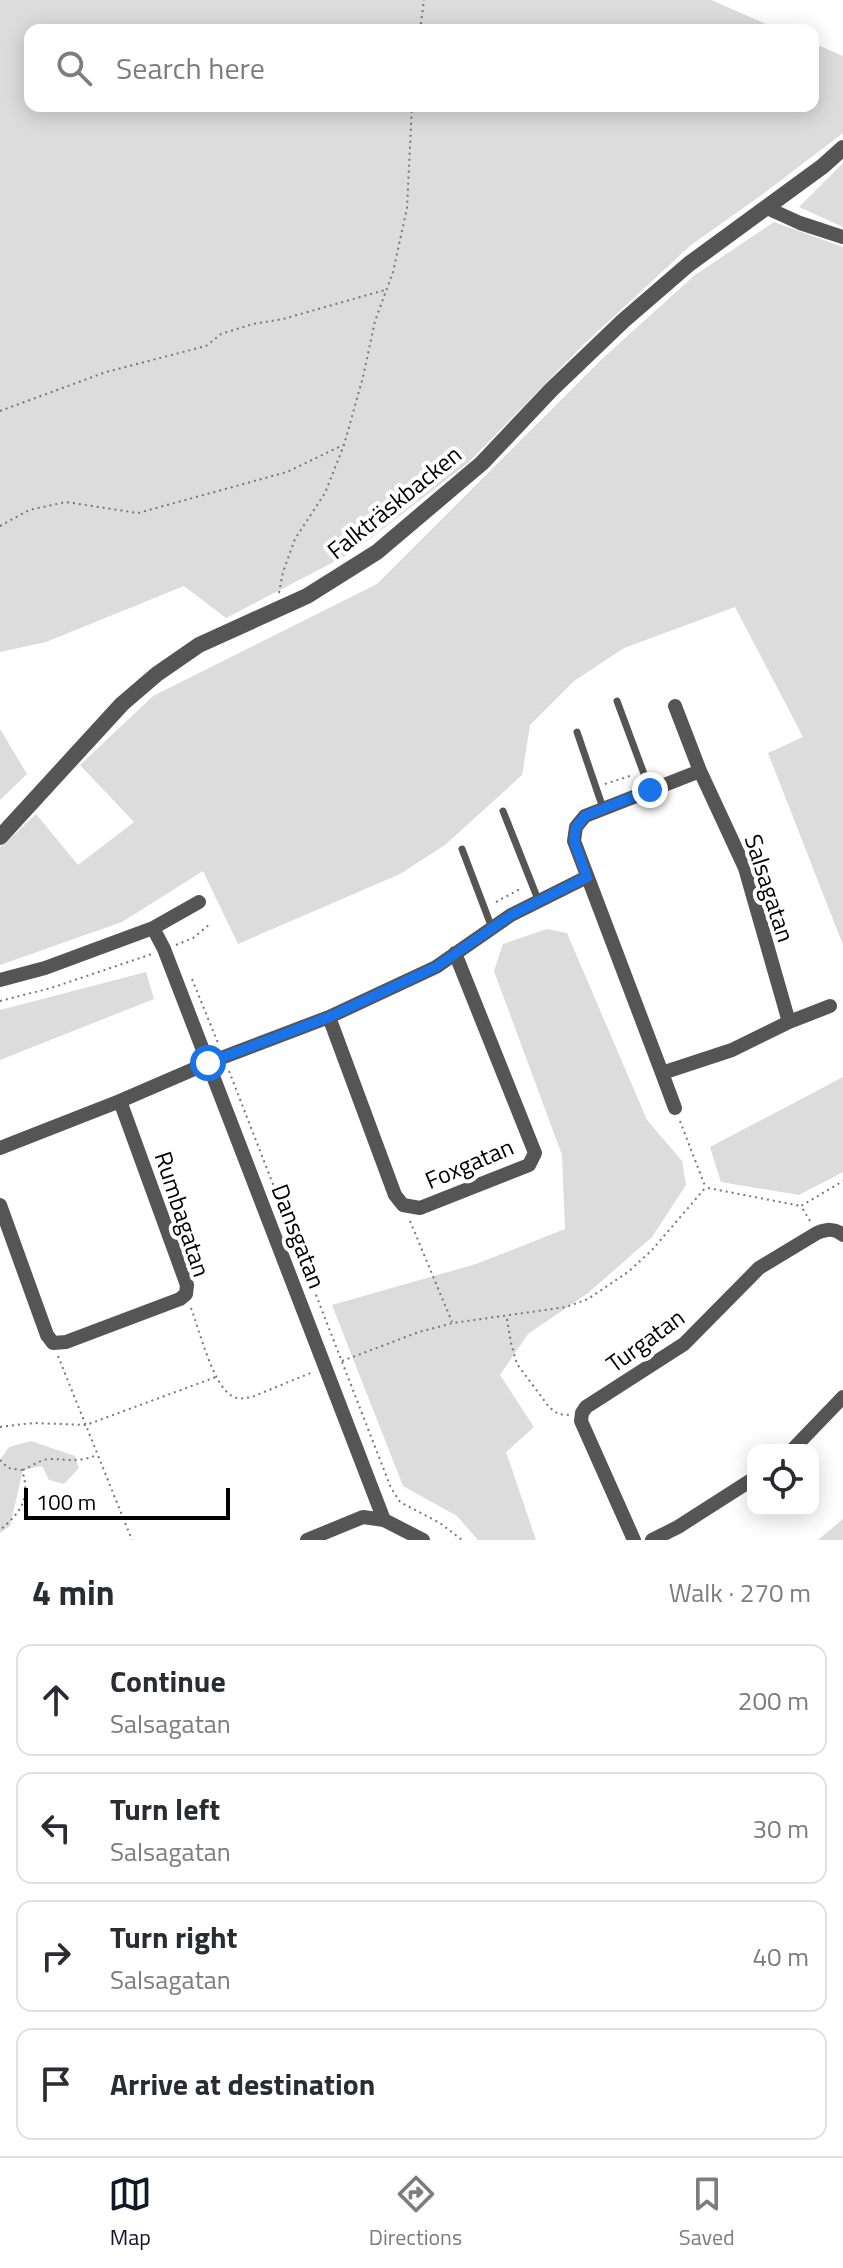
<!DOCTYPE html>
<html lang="en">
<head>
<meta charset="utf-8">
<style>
  body { margin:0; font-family:"Titillium Web",sans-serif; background:#f2f2f3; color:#2b2b33 }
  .controls { position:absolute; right:24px; bottom:24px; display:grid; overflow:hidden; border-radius:16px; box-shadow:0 4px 20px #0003 }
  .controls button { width:72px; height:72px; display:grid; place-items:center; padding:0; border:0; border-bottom:2px solid #e1e1e2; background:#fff; color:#2b2b33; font:40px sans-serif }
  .scale { position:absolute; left:24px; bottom:20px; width:206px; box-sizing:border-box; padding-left:8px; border:4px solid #000; border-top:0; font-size:22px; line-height:28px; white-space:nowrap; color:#000; -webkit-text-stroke:6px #fff; paint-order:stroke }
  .stop { position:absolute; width:24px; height:24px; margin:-18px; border:6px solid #1a73e8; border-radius:50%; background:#fff }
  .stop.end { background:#1a73e8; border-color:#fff; box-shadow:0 2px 8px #0008 }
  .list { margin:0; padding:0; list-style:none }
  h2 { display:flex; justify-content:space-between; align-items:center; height:104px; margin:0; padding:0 32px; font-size:34px }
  h2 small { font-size:26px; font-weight:400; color:#7c7c81 }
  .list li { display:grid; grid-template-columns:52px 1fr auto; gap:24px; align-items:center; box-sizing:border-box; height:112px; margin:0 16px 16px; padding:0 16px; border:2px solid #e1e1e2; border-radius:16px }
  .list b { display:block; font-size:30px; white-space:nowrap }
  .list p { margin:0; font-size:26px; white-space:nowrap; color:#7c7c81 }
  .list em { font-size:26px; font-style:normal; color:#7c7c81 }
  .icon { flex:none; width:44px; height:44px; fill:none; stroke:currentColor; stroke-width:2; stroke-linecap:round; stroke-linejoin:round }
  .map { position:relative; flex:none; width:843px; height:1540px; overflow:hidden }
  .search { position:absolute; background:#fff; box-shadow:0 4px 20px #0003; left:24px; right:24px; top:24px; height:88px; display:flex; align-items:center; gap:20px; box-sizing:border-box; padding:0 28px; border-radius:16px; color:#7c7c81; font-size:30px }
  .sheet { height:616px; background:#fff }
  nav { display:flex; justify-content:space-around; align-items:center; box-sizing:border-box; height:112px; border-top:2px solid #e1e1e2; background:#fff; font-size:22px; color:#7c7c81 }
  nav a { display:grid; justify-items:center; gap:4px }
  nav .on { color:#111827 }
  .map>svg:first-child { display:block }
  .green { fill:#dcdcdc }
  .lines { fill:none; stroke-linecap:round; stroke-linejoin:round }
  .path { stroke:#777; stroke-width:2; stroke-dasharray:2 4; stroke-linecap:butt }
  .service { stroke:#555; stroke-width:7 }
  .minor { stroke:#555; stroke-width:14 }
  .tertiary { stroke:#555; stroke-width:16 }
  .route { stroke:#1a73e8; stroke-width:10 }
  .labels { text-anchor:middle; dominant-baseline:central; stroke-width:8; stroke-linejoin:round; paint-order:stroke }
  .street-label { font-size:24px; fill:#000; stroke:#fff }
</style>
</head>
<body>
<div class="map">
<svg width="843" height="1540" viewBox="0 0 843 1540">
  <rect width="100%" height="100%" fill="#fff"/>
  <path class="green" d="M0,0H711L780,30H30V106H813V43L843,56V133L763,194L691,245L584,344L469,462L353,552L226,618L184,586L46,642L0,652Z
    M843,163V227L799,207Z
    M774,222L843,247V945L768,753L803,737L735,607L624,648L574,681L530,725L522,775L445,845L400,874L238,944L203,871L122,922L0,965V848L36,814L78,865L134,822L80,765L153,696L377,584L603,358L695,275Z
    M0,729L27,774L0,800Z
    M547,929L567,933L647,1120L682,1161L686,1185L652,1237L588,1293L528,1334L500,1375L534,1427L506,1452L536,1540H478L457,1516L403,1486L332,1305L476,1264L565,1229L562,1155L494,971L503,944Z
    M146,972L154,999L0,1060V1010Z
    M843,1077V1172L799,1195L721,1182L710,1147Z
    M31,1441L75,1456L79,1468L64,1484L49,1480L42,1466L23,1470L10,1526L0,1533V1460L9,1447Z
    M843,1519V1540H818Z"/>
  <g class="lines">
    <path class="path" d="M420,30L424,0
      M0,411L106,372L206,346L221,334L253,324L283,319L385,290
      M0,526L29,510L66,502L138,513L287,472L343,445
      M279,593L283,572L295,539L325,493L344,445L363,377L375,321L393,272L407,208L412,106
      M605,784L633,775
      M496,902L522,888
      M176,945L193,938L210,924
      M192,979L218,1043
      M0,1001L51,988L152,954
      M229,1071L391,1488L400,1502L440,1523L462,1540
      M680,1121L705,1186
      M708,1188L801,1206
      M410,1221L452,1322
      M810,1221L801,1206L843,1181
      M191,1308C199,1329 213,1386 232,1396C239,1400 245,1398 252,1397L313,1372
      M507,1319L511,1343L517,1364L549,1407L558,1414L569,1415
      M58,1356L132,1540
      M342,1361L419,1332L453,1323L566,1307L588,1299L628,1272L652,1250L706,1187
      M0,1427L33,1423L86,1425L216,1377
      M0,1460L8,1468L22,1470C31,1499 21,1512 0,1530
      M23,1470C31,1466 40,1460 49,1459C68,1459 78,1463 97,1455"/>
    <path class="service" d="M617,701L650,790
      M577,732L603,808
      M503,811L539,902
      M462,849L492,928"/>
    <path class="minor" d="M767,208L800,223L843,237
      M675,706L700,771
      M700,771L745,868L789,1022L732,1050L662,1073L574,841L576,827L585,816Z
      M153,928L164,949L384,1520
      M0,980L45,968L153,928L199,902
      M329,1017L395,1195L403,1205L420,1208L529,1165L535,1153L455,953
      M789,1022L830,1006
      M662,1073L675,1108
      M0,1148L120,1101L208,1063L329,1017L436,967L511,915L587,877
      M0,1205L47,1335L53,1343L66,1342L180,1299L186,1294L187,1285L120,1101
      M792,1450L843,1397
      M307,1540L363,1517L384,1520L423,1540
      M634,1540L581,1421L582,1413L586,1407L684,1344L759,1268L817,1233C827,1229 835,1228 843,1235
      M652,1540L678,1527L753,1479"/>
    <path class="tertiary" d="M0,837L122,704L157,674L199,645L307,596L377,552L482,463L551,390L623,321L689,264L823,166L843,148"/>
  </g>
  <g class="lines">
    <path class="route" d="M208,1063L329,1017L436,967L511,915L587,877L574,841L576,827L585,816L650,790"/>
  </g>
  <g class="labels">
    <g class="street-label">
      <text transform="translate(394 502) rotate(-39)">Falkträskbacken</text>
      <text transform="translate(770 888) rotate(72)">Salsagatan</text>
      <text transform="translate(469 1163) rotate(-23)">Foxgatan</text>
      <text transform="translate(183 1214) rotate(72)">Rumbagatan</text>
      <text transform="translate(299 1236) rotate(69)">Dansgatan</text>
      <text transform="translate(645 1340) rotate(-36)">Turgatan</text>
    </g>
  </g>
</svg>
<div class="controls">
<button><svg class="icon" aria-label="locate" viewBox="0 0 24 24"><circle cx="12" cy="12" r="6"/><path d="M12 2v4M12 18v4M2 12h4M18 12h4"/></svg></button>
</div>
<div class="scale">100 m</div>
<div class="stop" style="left:208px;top:1063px"></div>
<div class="stop end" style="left:650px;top:790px"></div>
<div class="search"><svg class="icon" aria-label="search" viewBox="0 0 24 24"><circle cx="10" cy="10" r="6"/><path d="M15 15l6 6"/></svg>Search here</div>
</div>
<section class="sheet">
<h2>4 min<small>Walk · 270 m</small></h2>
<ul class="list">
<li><svg class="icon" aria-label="ahead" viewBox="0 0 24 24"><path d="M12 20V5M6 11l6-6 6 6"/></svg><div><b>Continue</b><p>Salsagatan</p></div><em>200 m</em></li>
<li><svg class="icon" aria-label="left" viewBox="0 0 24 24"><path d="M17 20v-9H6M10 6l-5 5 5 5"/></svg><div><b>Turn left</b><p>Salsagatan</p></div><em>30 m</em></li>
<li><svg class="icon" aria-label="right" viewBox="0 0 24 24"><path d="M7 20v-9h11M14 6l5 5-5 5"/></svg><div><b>Turn right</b><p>Salsagatan</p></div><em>40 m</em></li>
<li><svg class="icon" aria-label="arrive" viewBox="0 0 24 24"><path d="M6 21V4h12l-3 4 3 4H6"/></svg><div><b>Arrive at destination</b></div></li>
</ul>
</section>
<nav>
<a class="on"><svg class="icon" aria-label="map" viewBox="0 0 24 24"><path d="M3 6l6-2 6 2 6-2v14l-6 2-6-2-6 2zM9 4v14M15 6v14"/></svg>Map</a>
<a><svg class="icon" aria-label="directions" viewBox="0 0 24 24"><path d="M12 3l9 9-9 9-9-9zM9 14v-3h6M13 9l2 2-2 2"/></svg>Directions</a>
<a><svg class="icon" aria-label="saved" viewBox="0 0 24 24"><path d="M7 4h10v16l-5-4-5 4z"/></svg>Saved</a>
</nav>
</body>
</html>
